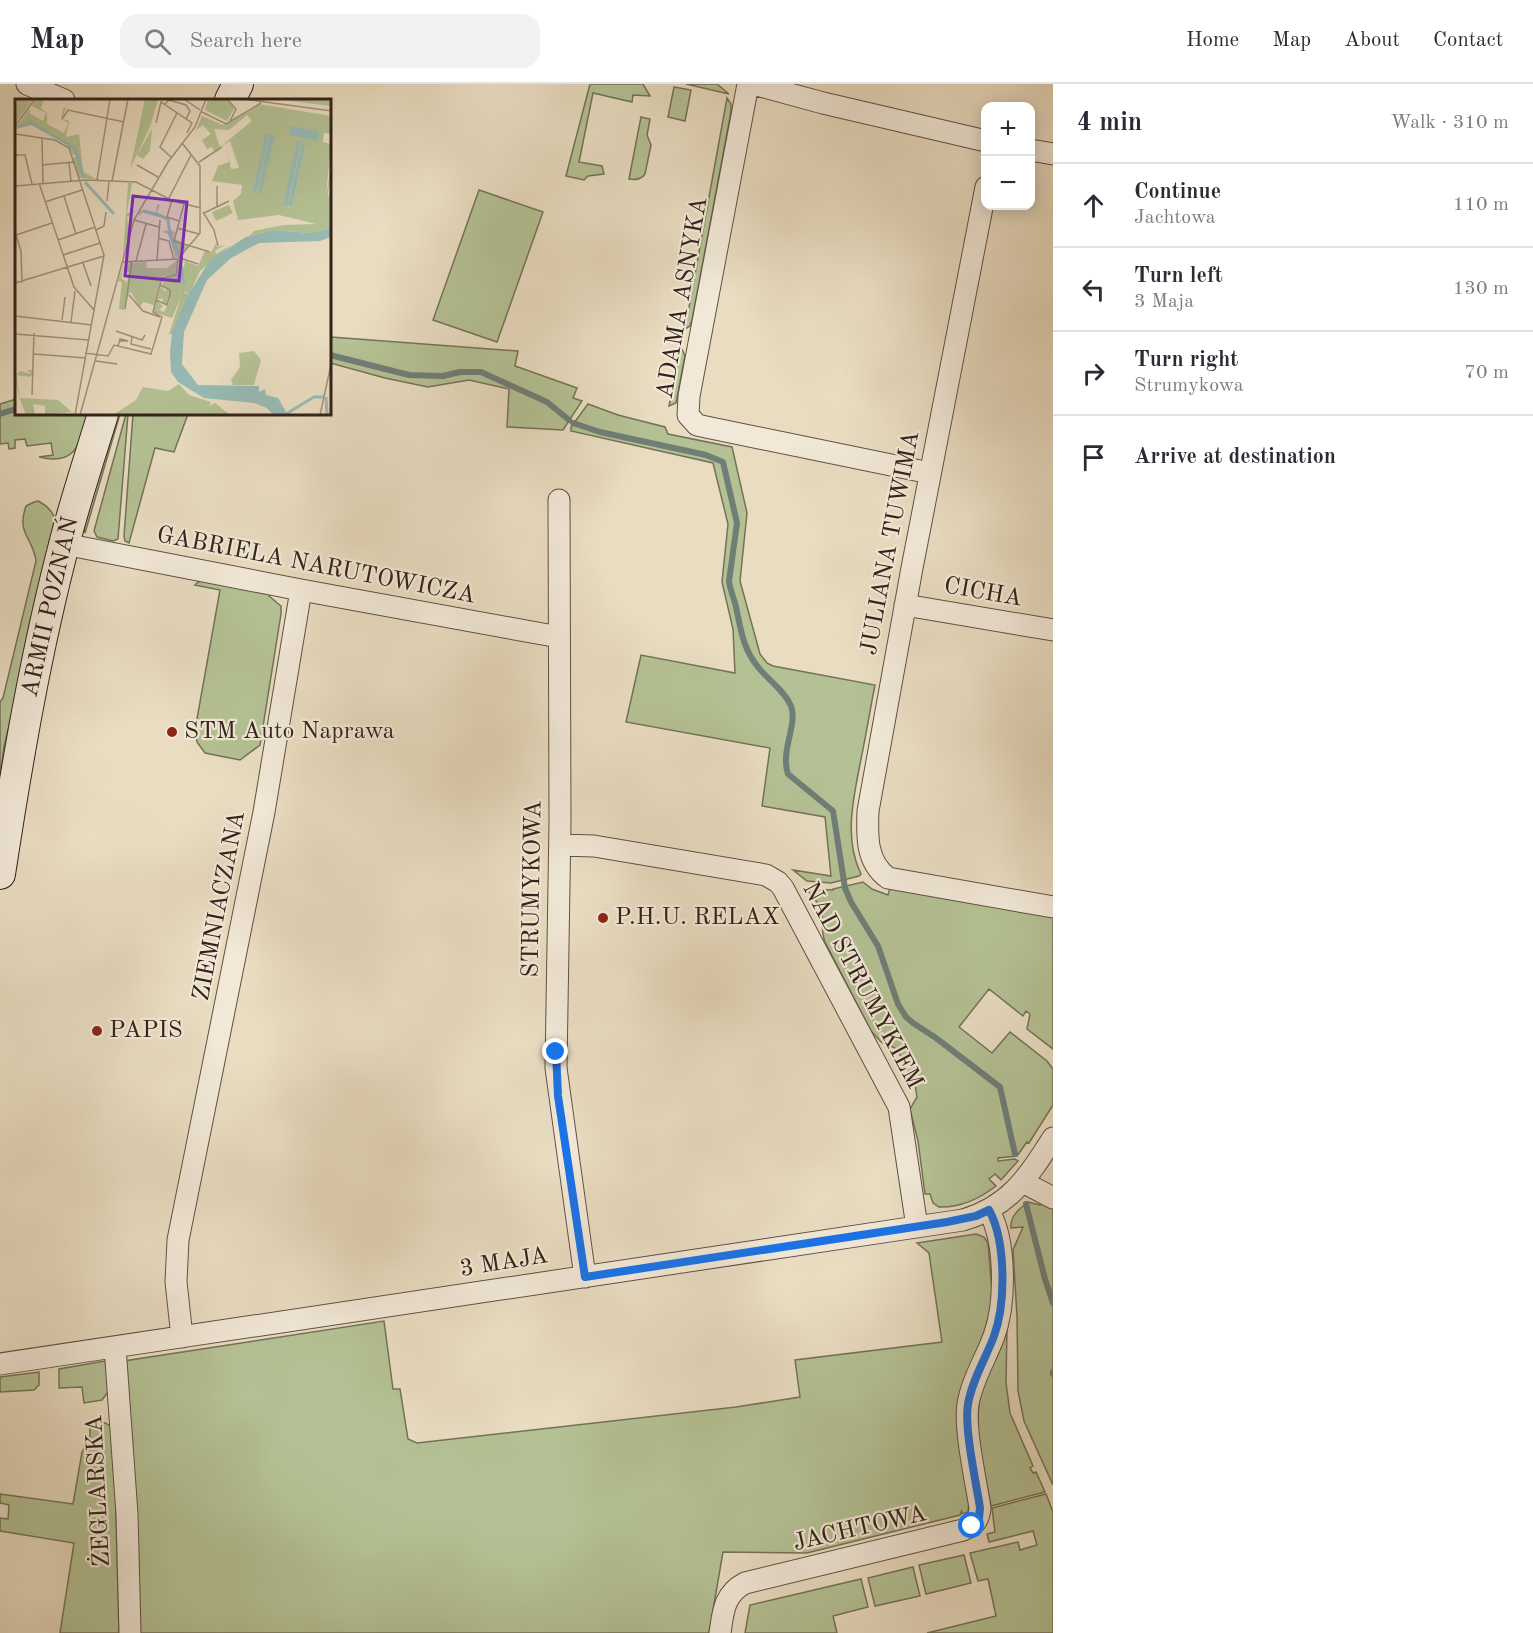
<!DOCTYPE html>
<html lang="en">
<head>
<meta charset="utf-8">
<style>
  body { margin:0; font-family:"Old Standard TT",serif; background:#f2f2f3; color:#2b2b33 }
  .controls { position:absolute; right:18px; top:18px; display:grid; overflow:hidden; border-radius:12px; box-shadow:0 3px 15px #0003 }
  .controls button { width:54px; height:54px; display:grid; place-items:center; padding:0; border:0; border-bottom:2px solid #e1e1e2; background:#fff; color:#2b2b33; font:30px sans-serif }
  .stop { position:absolute; width:18px; height:18px; margin:-14px; border:4px solid #1a73e8; border-radius:50%; background:#fff }
  .stop.end { background:#1a73e8; border-color:#fff; box-shadow:0 2px 6px #0008 }
  .list { margin:0; padding:0; list-style:none }
  h2 { display:flex; justify-content:space-between; align-items:center; height:78px; margin:0; padding:0 24px; font-size:26px }
  h2 small { font-size:20px; font-weight:400; color:#7c7c81 }
  .list li { display:grid; grid-template-columns:39px 1fr auto; gap:18px; align-items:center; box-sizing:border-box; height:84px; padding:0 24px; border-top:2px solid #e1e1e2 }
  .list b { display:block; font-size:22px; white-space:nowrap }
  .list p { margin:0; font-size:20px; white-space:nowrap; color:#7c7c81 }
  .list em { font-size:20px; font-style:normal; color:#7c7c81 }
  .icon { flex:none; width:33px; height:33px; fill:none; stroke:currentColor; stroke-width:2; stroke-linecap:round; stroke-linejoin:round }
  .map { position:relative; flex:none; width:1053px; height:1549px; overflow:hidden }
  header { display:flex; align-items:center; gap:36px; box-sizing:border-box; height:84px; padding:0 30px; background:#fff; border-bottom:2px solid #e1e1e2 }
  header strong { font-size:28px }
  nav { display:flex; gap:33px; margin-inline-start:auto; font-size:21px }
  .search { width:420px; height:54px; background:#f2f2f3; display:flex; align-items:center; gap:15px; box-sizing:border-box; padding:0 21px; border-radius:18px; color:#7c7c81; font-size:22px }
  main { display:flex }
  aside { flex:1; background:#fff }
  .map>svg:first-child { display:block }
  .green { fill:#b4c194; stroke:#747257; stroke-width:1.5 }
  .lines { fill:none; stroke-linecap:round; stroke-linejoin:round }
  .stream { stroke:#6f7e77; stroke-width:6 }
  .street-casing { stroke:#615044; stroke-width:23 }
  .secondary-casing { stroke:#34221a; stroke-width:32 }
  .street { stroke:#f1e8d7; stroke-width:21 }
  .secondary { stroke:#f1e8d7; stroke-width:30 }
  .route { stroke:#1a73e8; stroke-width:8 }
  .poi-dot { fill:#8f2418; stroke:#f1e8d7; stroke-width:2 }
  .labels { text-anchor:middle; dominant-baseline:central; stroke-width:4.5; stroke-linejoin:round; paint-order:stroke }
  .street-label { font-size:24px; fill:#34221a; stroke:#f1e8d7 }
  .poi-label { font-size:24px; fill:#34221a; stroke:#f1e8d7; text-anchor:start }
  .inset-river { fill:none; stroke:#97bbb5; stroke-width:3 }
  .inset-road { fill:none; stroke:#a1927e; stroke-width:1.5 }
  .view { fill:#7b2cbf; fill-opacity:0.15; stroke:#7b2cbf; stroke-width:3 }
  .inset-edge { fill:none; stroke:#34221a; stroke-width:3 }
</style>
</head>
<body>
<header>
<strong>Map</strong>
<div class="search"><svg class="icon" aria-label="search" viewBox="0 0 24 24"><circle cx="10" cy="10" r="6"/><path d="M15 15l6 6"/></svg>Search here</div>
<nav><a>Home</a><a>Map</a><a>About</a><a>Contact</a></nav>
</header>
<main>
<div class="map">
<svg width="1053" height="1549" viewBox="0 0 1053 1549">
  <rect width="100%" height="100%" fill="#e9dcc1"/>
  <filter id="stains"><feTurbulence type="fractalNoise" baseFrequency=".00333" numOctaves="4"/><feColorMatrix values="0 0 0 0 .2 0 0 0 0 .09 0 0 0 0 .02 0 0 0 .5 -.17"/></filter>
  <radialGradient id="worn" r=".72"><stop offset=".6" stop-color="#630" stop-opacity="0"/><stop offset="1" stop-color="#630" stop-opacity=".3"/></radialGradient>
  <path class="green" d="M590,0H643L650,12L633,11L632,18L593,9L579,78L602,82L604,90L588,92L584,96L566,92Z
    M686,0H717L729,10Z
    M674,3L691,6L685,37L668,33Z
    M727,14L731,20V28L692,236L690,242L685,245Z
    M641,33L650,35L647,51L651,61L645,90C641,96 635,96 629,95Z
    M479,106L543,128L497,258L433,236Z
    M331,253L518,267L515,282L577,304L573,314L582,317L563,346L507,343L509,305L469,296L428,303L385,294L330,279Z
    M681,263L685,272L676,319L669,322Z
    M16,315V330H88C79,360 77,382 39,373L53,371L51,359L27,362L25,355L15,356V364L9,365L8,359L0,360V320Z
    M588,320L618,331L665,343L668,350L732,363L747,429L740,497L760,570L767,579L773,582L875,601C870,626 866,651 861,675C854,712 843,754 861,790L859,792L831,799L807,797L793,786L831,792L825,733L762,722L770,664L626,638L641,571L735,589L733,545L722,498L728,440L713,379L571,347V343Z
    M116,330H120L85,449L84,444Z
    M126,330H128L118,455L113,457L97,453L94,447Z
    M133,330H188L174,368L155,364L129,459L125,457L124,452Z
    M38,417C48,422 54,428 56,439L4,663L0,695V618L3,614L36,477C33,453 16,450 26,422L34,418Z
    M206,496L270,508L269,512L281,522V530L260,661L240,676L205,669L197,658L195,646L220,506L195,501L198,498Z
    M863,798L872,805L888,811L890,804L1053,830V965L1027,945L1030,930L1026,927L1023,932L989,905L959,943L992,969L1010,948L1047,977L1053,985V1021L1029,1059L1027,1058L1017,1072L998,1074V1077L1015,1075L1018,1077L1001,1096L995,1090L989,1095L996,1102C979,1115 960,1124 939,1123L933,1119L930,1110H925L918,1057L910,1025L917,1013L915,1000L897,965L881,958L871,947L825,858C821,848 823,839 822,829C820,819 812,812 806,805L833,806V805Z
    M1028,1118L1040,1121L1041,1118L1053,1122V1401L1024,1337L1018,1307L1017,1232L1013,1166L1023,1143L1011,1144C1010,1132 1019,1125 1028,1118Z
    M976,1150L984,1153L988,1159L992,1207L990,1228L982,1256L968,1428L961,1430L962,1426L960,1431L807,1469L723,1468L709,1549H139C142,1458 131,1368 124,1277L384,1237L393,1305H400L408,1355L417,1359L736,1323L800,1313L795,1276L942,1258L929,1169L917,1159Z
    M1007,1245L1006,1299L1010,1329L1033,1382L1030,1384L1033,1389L1036,1388L1045,1408L991,1422C985,1387 972,1346 981,1310C987,1288 1001,1268 1007,1245Z
    M105,1277L108,1280V1308L102,1316L84,1319L82,1303L59,1304V1285Z
    M39,1288V1301L34,1306L0,1308V1293Z
    M99,1336L111,1342L114,1351L119,1549H60L74,1459L0,1447V1434L8,1435L9,1421L0,1419V1410L73,1420L82,1368L90,1353V1337Z
    M1046,1410L1053,1428V1549H927L996,1532L988,1495L978,1497L970,1469L1018,1458L1020,1466L1037,1461L1033,1447L989,1458L987,1450L995,1448L992,1424Z
    M964,1471L971,1499L926,1510L919,1481Z
    M913,1483L920,1512L875,1522L868,1494Z
    M861,1495L868,1523L833,1532L837,1549H745L750,1521Z"/>
  <g class="lines">
    <path class="stream" d="M330,271L409,291L443,292L460,288H481L547,318L569,336
      M0,330L16,325
      M573,339L600,348L706,371L723,378L737,439L729,497C730,506 734,514 736,523C741,546 743,565 758,583C768,596 785,607 791,622C798,640 780,667 788,690L833,727L845,804L851,818L878,862L898,920L906,933L913,939L936,954L1000,1003L1015,1070
      M1026,1120L1045,1195L1053,1219
      M1053,1288V1290"/>
    <g class="street-casing">
      <path id="street" d="M27,0L64,16
        M748,0L689,312L688,331L697,341L706,343L930,389
        M753,0L823,19L986,57
        M1030,66L1053,70
        M986,103L912,484L868,727C867,752 866,778 888,794L1053,823
        M559,416L560,738L556,984L585,1193
        M64,460L301,506L559,553
        M905,521L1053,546
        M560,761L594,762L766,791L778,798L783,804L899,1023L917,1143
        M1023,1098L1053,1114
        M182,1253L176,1198L178,1156L264,728L301,506
        M115,1263L127,1430L130,1549
        M0,1280L963,1136C1010,1122 1028,1093 1053,1054
        M720,1549C723,1528 724,1510 745,1499L963,1446C974,1441 979,1437 980,1424C976,1397 964,1345 968,1320C972,1296 986,1274 994,1252C1006,1219 1006,1157 989,1127"/>
    </g>
    <g class="secondary-casing">
      <path id="secondary" d="M230,16L238,0
        M0,790C17,679 36,567 65,457C76,414 90,372 103,330"/>
    </g>
    <use href="#street" class="street"/>
    <use href="#secondary" class="secondary"/>
  </g>
  <g class="lines">
    <path class="route" d="M556,968L558,1012L585,1193L947,1138L976,1132L989,1126C1006,1157 1006,1219 994,1252C986,1274 972,1296 968,1320C964,1345 976,1397 980,1424L979,1434L972,1442"/>
  </g>
  <g class="poi-dot">
    <circle cx="172" cy="648" r="6"/>
    <circle cx="603" cy="834" r="6"/>
    <circle cx="97" cy="947" r="6"/>
  </g>
  <g class="labels">
    <g class="street-label">
      <text transform="translate(683 214) rotate(-80)">ADAMA ASNYKA</text>
      <text transform="translate(891 459) rotate(-79)">JULIANA TUWIMA</text>
      <text transform="translate(316 482) rotate(11)">GABRIELA NARUTOWICZA</text>
      <text transform="translate(983 509) rotate(10)">CICHA</text>
      <text transform="translate(51 523) rotate(-77)">ARMII POZNAŃ</text>
      <text transform="translate(533 805) rotate(-89)">STRUMYKOWA</text>
      <text transform="translate(220 822) rotate(-79)">ZIEMNIACZANA</text>
      <text transform="translate(862 902) rotate(62)">NAD STRUMYKIEM</text>
      <text transform="translate(504 1179) rotate(-9)">3 MAJA</text>
      <text transform="translate(99 1407) rotate(-93)">ŻEGLARSKA</text>
      <text transform="translate(860 1445) rotate(-13)">JACHTOWA</text>
    </g>
    <g class="poi-label">
      <text x="184" y="648">STM Auto Naprawa</text>
      <text x="615" y="834">P.H.U. RELAX</text>
      <text x="109" y="947">PAPIS</text>
    </g>
  </g>
  <g transform="translate(15 15)">
    <rect width="316" height="316" fill="#e9dcc1"/>
    <path d="M0,0H18L0,25L2,3ZM21,0L29,1L26,9L32,14V25L49,34L53,24L46,20L48,10L51,8L47,20L54,22L51,38L64,35L68,73L81,80L64,79L58,59L64,55L58,56L54,48L37,34L16,26L0,30L15,9L14,14L28,22L31,14L17,7ZM130,0H143L135,28L115,70ZM193,0H211L220,8L212,22L190,11ZM261,0H316V7L284,3ZM244,5L316,17V35L309,34L308,43L316,45L311,98L316,65L313,97L316,95V129L296,134L258,131L234,137L239,132L268,126L301,125L264,116L223,121L218,102L226,95L227,86L197,82L203,67L214,63L211,46L216,70L224,69L215,42L199,52L197,48L192,50L187,41L196,35L188,26L181,31L187,17L208,26ZM232,16L237,22L205,48L199,30L214,31ZM287,43L291,44L277,108H273ZM137,30L135,52L128,60L122,56ZM113,84H117L112,114L121,112L112,118L114,130L108,159ZM142,105L145,106L142,113L154,120V130L160,133L158,139L173,147L164,158L160,159L154,135L147,133L153,131V120L129,112L124,117V112L129,111L141,113ZM214,106L218,114L201,122L197,113ZM201,144L202,148L210,146L200,152L201,155L216,146L185,172L174,196L168,192L172,198L158,235H154L166,198L157,219L138,213L142,202L148,207L144,211L149,213L155,201V197L151,206L147,204L148,199L142,201L146,187L150,192L152,191L147,186L149,179L161,177L164,160L169,169L170,162L183,167L190,152L196,154ZM162,161L160,176L147,177L139,206L128,203L125,208L115,192L109,211L104,210L107,183L103,182L110,164L106,179L112,183L114,173L109,171L115,164L131,163L132,169H152ZM239,252L246,261L239,286H218L216,281L225,268L224,254ZM0,266L1,276L5,272L16,275L12,271H17V276L15,278L1,276L5,299L43,301L57,313L30,316V307L18,305L20,316H11L4,297L0,277ZM164,285L174,296L196,303L194,307L200,304L215,316H98L121,301L128,288L153,292Z" fill="#b4c194" fill-rule="evenodd"/>
    <path d="M276,27L304,33L302,42L274,36ZM250,35L254,36L241,94L238,93ZM255,36L260,37L246,95L243,94ZM282,42H286L272,107L268,106ZM287,43L291,44L277,108L273,107ZM316,129V138L305,142L244,144L216,159L192,181L169,233L167,265L183,286L244,287V293L250,290L251,296L263,299L273,316H258L252,309L239,304L189,299L163,283L156,273L155,254L157,233L172,198L168,196L169,184V194L173,196L195,161L231,138L258,131L296,134Z" fill="#97bbb5"/>
    <path class="inset-river" d="M2,28L16,24L60,49L69,79M70,83L99,115M128,112L146,117M146,117L153,120L155,137L164,155M165,161L169,185M311,298L312,316M271,315L299,298H308"/>
    <path class="inset-road" d="M169,0L185,11M212,0L221,10L215,22M228,0L317,12M150,5L154,1L171,6L175,12L171,20M187,13L211,25L246,4M47,20L53,11L109,23M141,24L146,3L177,24L172,34M0,27L20,0M0,35L40,41L54,49L89,156L60,316M27,39L28,84M0,56H10L17,85M156,58L145,48L162,14M184,63L207,48M54,64L56,82M27,66L59,63M122,66L143,78M82,81L95,0M97,82L113,0M24,84L59,188L79,211M0,87L71,81L121,83L158,102L186,109M202,87V107M49,97L61,135M154,99L176,56M157,101L152,118L164,122M92,102L94,82M30,103L67,91M169,105L159,142L195,153M188,113L199,131L203,147M189,114L214,102M119,121L144,128M162,129L184,135M81,131L89,127L91,113M1,136L6,152L7,184M1,136L37,124M143,139L154,142L159,161M43,141L80,128M48,156L85,144M165,159L183,165M142,161L145,121M121,162L131,125M107,163L163,160L185,134V67L168,45M68,164L76,187M0,184L89,157M114,196L128,212L145,218M141,201L152,206L155,196V191L145,186M110,210L117,162M0,217L77,226M47,221L50,198M56,223L60,192M101,232L127,241L130,236M0,235L73,241M117,238L116,245L136,250M103,247L105,240L113,242H104M70,254L93,257L99,246L136,255L147,218L138,213L141,201L147,179L161,176L163,160M19,255L71,259M81,262L102,265M17,296L19,234M65,316L119,121L153,63L180,28L191,0M305,316L317,261"/>
    <path class="view" d="M118,97L172,103L164,182L110,177Z"/>
    <rect width="316" height="316" class="inset-edge"/>
  </g>
  <rect width="100%" height="100%" filter="url(#stains)"/>
  <rect width="100%" height="100%" fill="url(#worn)"/>
</svg>
<div class="controls">
<button>+</button>
<button>−</button>
</div>
<div class="stop" style="left:972px;top:1442px"></div>
<div class="stop end" style="left:556px;top:968px"></div>
</div>
<aside>
<h2>4 min<small>Walk · 310 m</small></h2>
<ul class="list">
<li><svg class="icon" aria-label="ahead" viewBox="0 0 24 24"><path d="M12 20V5M6 11l6-6 6 6"/></svg><div><b>Continue</b><p>Jachtowa</p></div><em>110 m</em></li>
<li><svg class="icon" aria-label="left" viewBox="0 0 24 24"><path d="M17 20v-9H6M10 6l-5 5 5 5"/></svg><div><b>Turn left</b><p>3 Maja</p></div><em>130 m</em></li>
<li><svg class="icon" aria-label="right" viewBox="0 0 24 24"><path d="M7 20v-9h11M14 6l5 5-5 5"/></svg><div><b>Turn right</b><p>Strumykowa</p></div><em>70 m</em></li>
<li><svg class="icon" aria-label="arrive" viewBox="0 0 24 24"><path d="M6 21V4h12l-3 4 3 4H6"/></svg><div><b>Arrive at destination</b></div></li>
</ul>
</aside>
</main>
</body>
</html>
